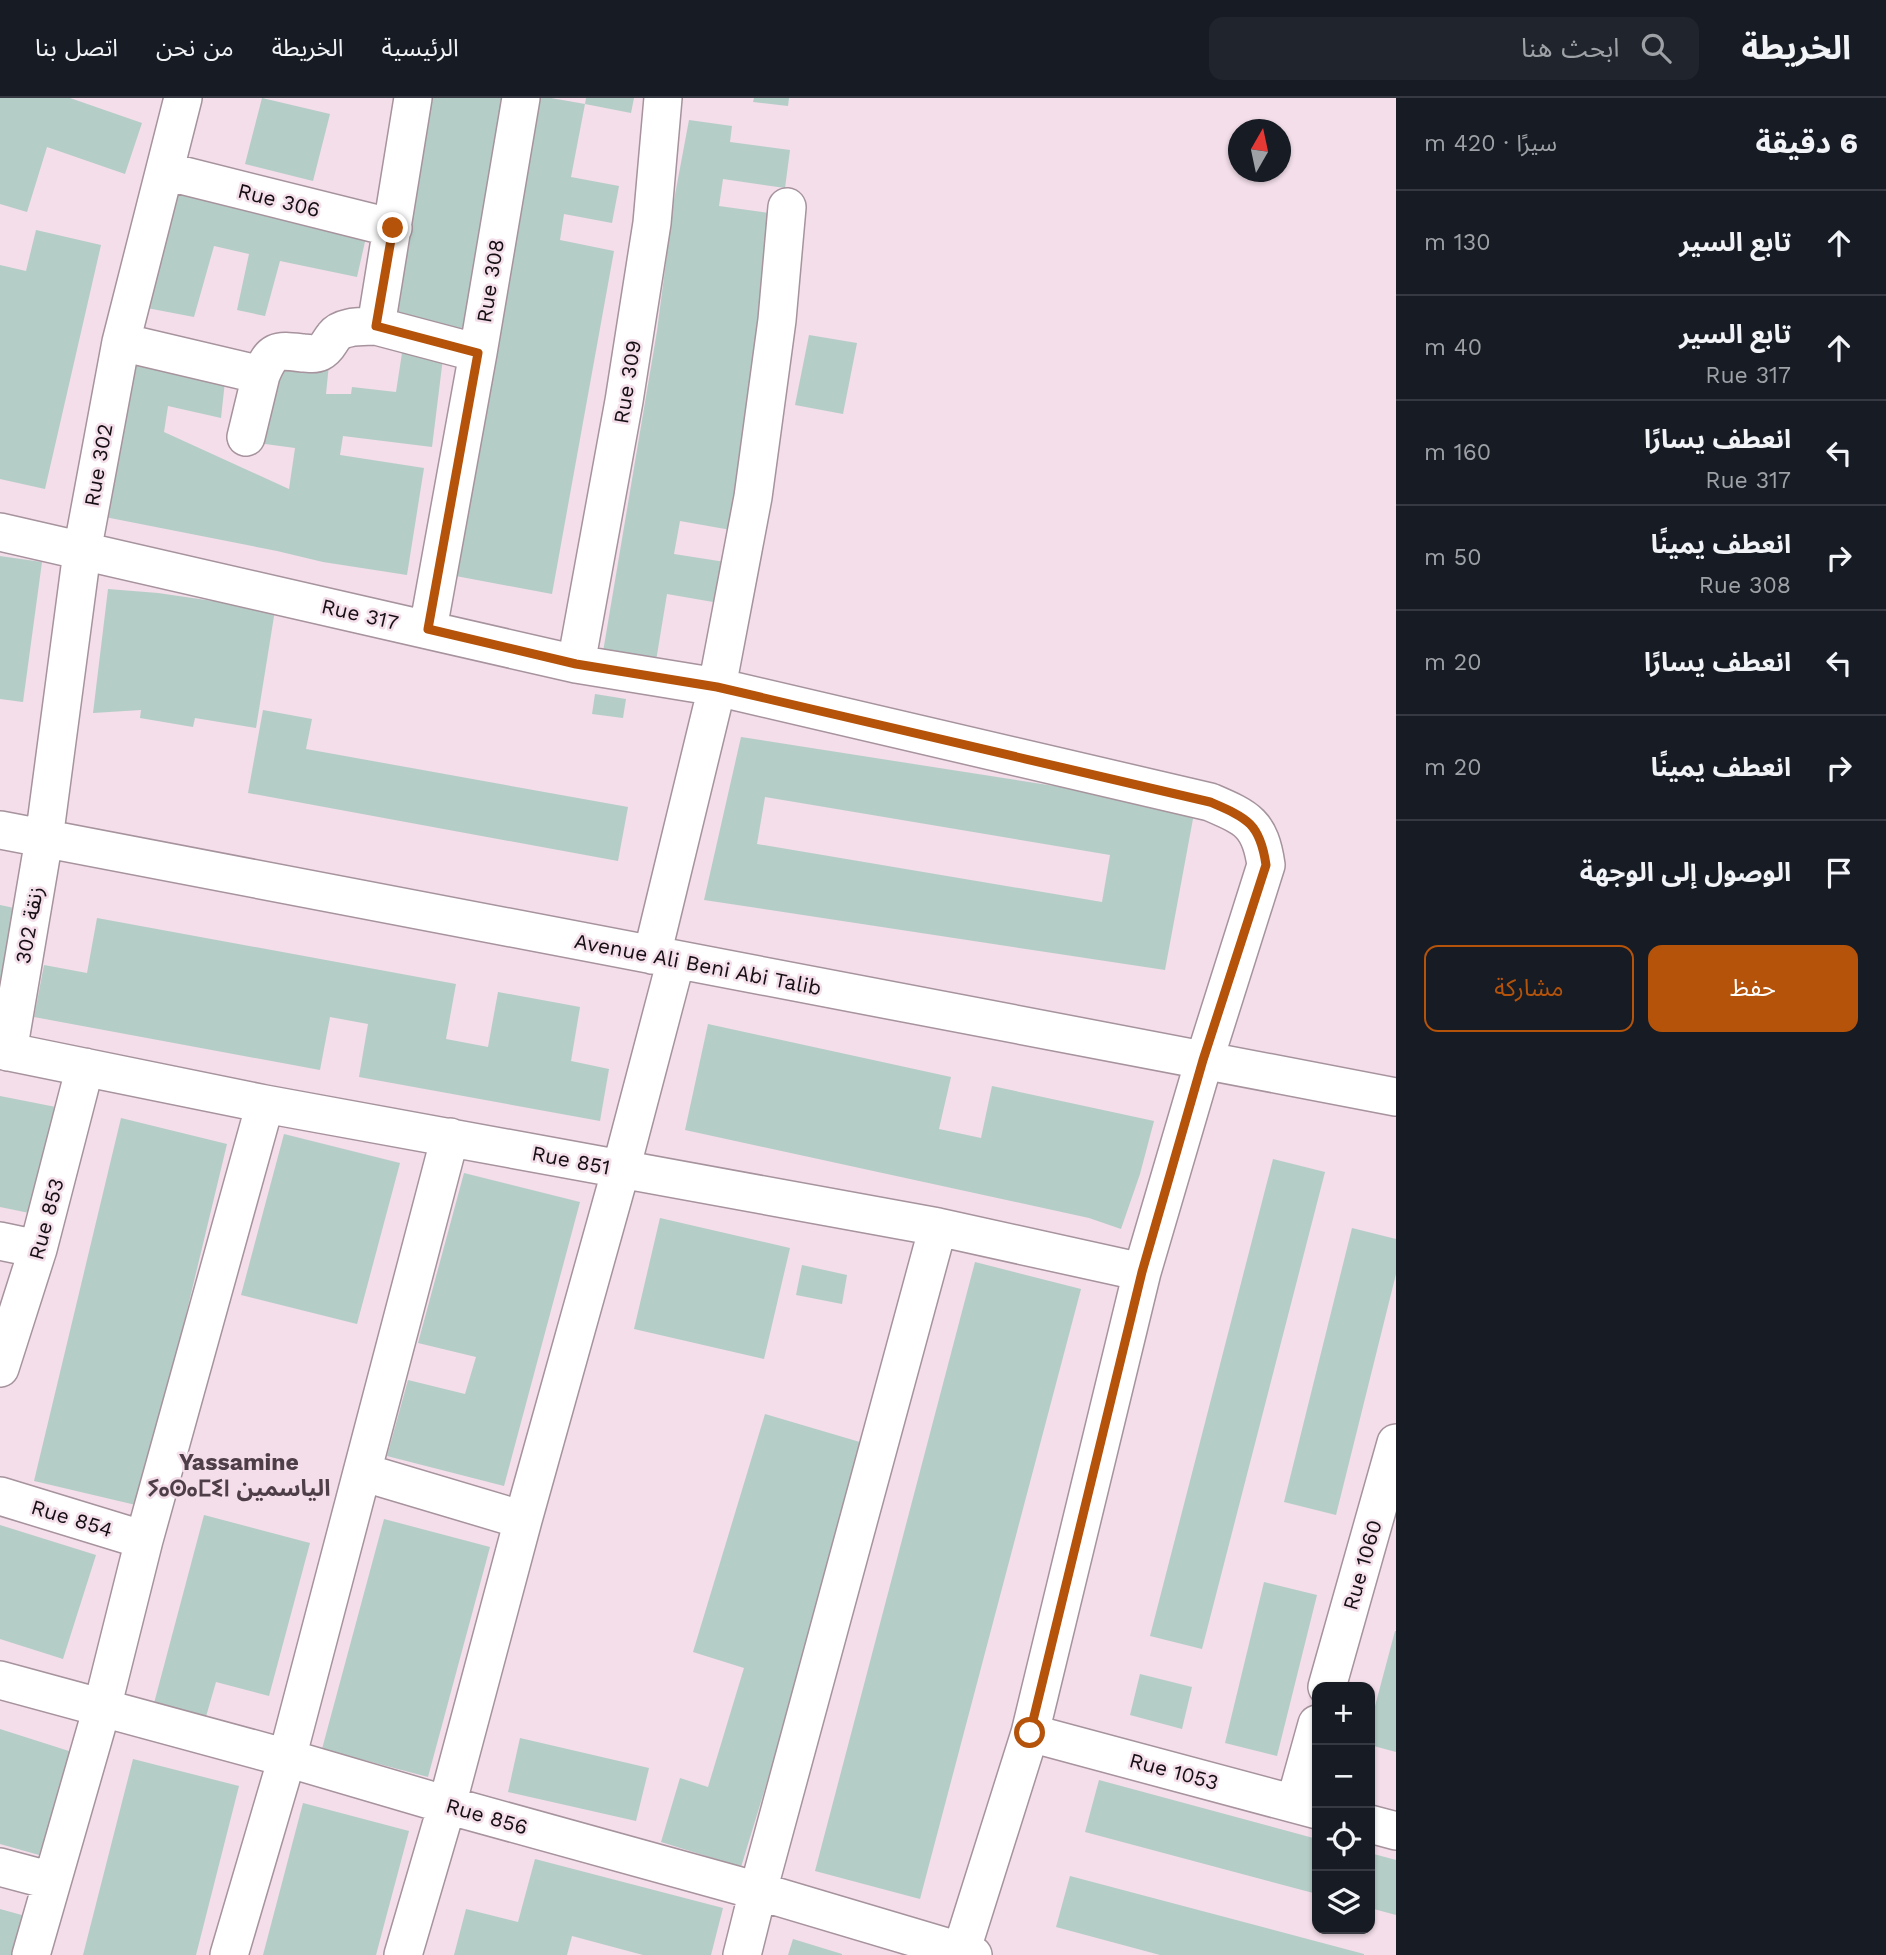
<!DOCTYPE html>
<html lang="ar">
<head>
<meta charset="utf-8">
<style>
  body { margin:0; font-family:"Work Sans","Noto Sans Arabic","Noto Sans Tifinagh",sans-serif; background:#20242c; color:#f1f3f6; direction:rtl }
  .controls { position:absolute; right:21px; bottom:21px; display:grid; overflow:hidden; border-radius:14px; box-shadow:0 2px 5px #0004 }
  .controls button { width:63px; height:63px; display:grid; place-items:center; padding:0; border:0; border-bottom:2px solid #363941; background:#171b24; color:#f1f3f6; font:35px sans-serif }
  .compass { position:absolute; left:1228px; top:21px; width:63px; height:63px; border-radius:50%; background:#171b24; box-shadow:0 2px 5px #0004; rotate:9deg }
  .stop { position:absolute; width:21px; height:21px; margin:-16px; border:5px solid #b45309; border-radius:50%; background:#fff }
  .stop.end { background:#b45309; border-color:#fff; box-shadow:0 2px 7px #0008 }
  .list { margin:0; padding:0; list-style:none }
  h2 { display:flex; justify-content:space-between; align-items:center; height:91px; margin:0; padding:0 28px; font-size:30px }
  h2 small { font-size:23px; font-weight:400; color:#9ea1a6 }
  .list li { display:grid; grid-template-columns:46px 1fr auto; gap:21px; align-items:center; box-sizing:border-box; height:105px; padding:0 28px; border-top:2px solid #363941 }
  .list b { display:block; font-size:26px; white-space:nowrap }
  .list p { margin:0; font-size:23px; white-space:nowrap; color:#9ea1a6 }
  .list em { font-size:23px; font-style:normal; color:#9ea1a6 }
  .actions { display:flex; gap:14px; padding:21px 28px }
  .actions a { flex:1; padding:16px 0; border:2px solid #b45309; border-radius:14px; text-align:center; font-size:24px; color:#b45309 }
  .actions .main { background:#b45309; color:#fff }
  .icon { flex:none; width:38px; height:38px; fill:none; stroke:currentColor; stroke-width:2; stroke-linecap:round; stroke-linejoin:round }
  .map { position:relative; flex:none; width:1396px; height:1857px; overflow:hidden; direction:ltr }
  header { display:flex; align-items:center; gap:42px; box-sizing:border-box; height:98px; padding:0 35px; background:#171b24; border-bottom:2px solid #363941 }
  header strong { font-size:33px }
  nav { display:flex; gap:38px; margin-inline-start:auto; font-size:24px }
  .search { width:490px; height:63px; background:#20242c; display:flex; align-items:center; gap:18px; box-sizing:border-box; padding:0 24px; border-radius:14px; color:#9ea1a6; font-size:26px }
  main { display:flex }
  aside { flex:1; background:#171b24 }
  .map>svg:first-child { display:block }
  .building { fill:#b5cdc7; fill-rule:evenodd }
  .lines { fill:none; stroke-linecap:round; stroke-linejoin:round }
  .minor-casing { stroke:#a6939d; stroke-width:40 }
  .minor { stroke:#fff; stroke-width:37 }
  .route { stroke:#b45309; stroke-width:9 }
  .labels { text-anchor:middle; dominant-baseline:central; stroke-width:5; stroke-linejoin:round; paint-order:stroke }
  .street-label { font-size:21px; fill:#150e12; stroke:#f3dee9 }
  .neighbourhood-label { font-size:23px; font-weight:bold; fill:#4e3e47; stroke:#f3dee9 }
</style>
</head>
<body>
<header>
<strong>الخريطة</strong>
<div class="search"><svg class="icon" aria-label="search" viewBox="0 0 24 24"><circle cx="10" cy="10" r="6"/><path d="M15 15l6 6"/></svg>ابحث هنا</div>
<nav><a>الرئيسية</a><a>الخريطة</a><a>من نحن</a><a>اتصل بنا</a></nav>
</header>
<main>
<aside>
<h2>6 دقيقة<small>سيرًا · 420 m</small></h2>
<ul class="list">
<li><svg class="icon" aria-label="ahead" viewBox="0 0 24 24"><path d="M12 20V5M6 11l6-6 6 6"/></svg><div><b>تابع السير</b></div><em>130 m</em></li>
<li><svg class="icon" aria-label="ahead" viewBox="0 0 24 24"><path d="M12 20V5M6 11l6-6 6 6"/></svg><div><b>تابع السير</b><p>Rue 317</p></div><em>40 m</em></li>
<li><svg class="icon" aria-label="left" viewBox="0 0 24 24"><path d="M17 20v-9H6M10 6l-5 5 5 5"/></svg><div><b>انعطف يسارًا</b><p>Rue 317</p></div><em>160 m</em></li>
<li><svg class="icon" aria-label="right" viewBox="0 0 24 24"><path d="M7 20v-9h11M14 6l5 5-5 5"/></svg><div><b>انعطف يمينًا</b><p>Rue 308</p></div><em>50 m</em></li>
<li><svg class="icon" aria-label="left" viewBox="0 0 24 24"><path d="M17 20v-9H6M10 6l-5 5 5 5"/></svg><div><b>انعطف يسارًا</b></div><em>20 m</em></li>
<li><svg class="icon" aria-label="right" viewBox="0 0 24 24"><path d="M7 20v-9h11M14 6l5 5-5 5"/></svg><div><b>انعطف يمينًا</b></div><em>20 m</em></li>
<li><svg class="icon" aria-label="arrive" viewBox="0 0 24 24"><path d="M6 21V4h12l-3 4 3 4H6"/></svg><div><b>الوصول إلى الوجهة</b></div></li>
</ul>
<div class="actions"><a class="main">حفظ</a><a>مشاركة</a></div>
</aside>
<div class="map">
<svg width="1396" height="1857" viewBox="0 0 1396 1857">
  <rect width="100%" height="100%" fill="#f3dee9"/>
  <path class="building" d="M0,0H70L142,25L125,76L47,49L27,114L0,106Z
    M262,0L330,16L313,83L245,66Z
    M418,0H503L484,106L480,148L464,234L383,219Z
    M527,0H551L585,6L571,79L619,88L612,125L564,116L560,142L614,153L552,496L440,475Z
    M586,0H634L631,15L585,6Z
    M754,0H789L788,8L753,4Z
    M689,22L732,28L730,44L790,52L785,90L723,81L719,108L776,116L731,432L680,423L674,456L725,464L719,505L667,496L656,563L603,554L657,233L674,102Z
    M180,81L369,126L357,179L280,163L265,218L237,212L249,156L214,148L194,219L147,210Z
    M36,132L101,147L45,391L0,381V167L26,173Z
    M809,237L857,245L843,316L795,307Z
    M133,255L226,274L221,320L168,308L164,334L289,391L295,350L250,344L273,256L329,266L326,296H351L352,289L396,294L402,255L443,260L432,349L343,338L340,357L424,370L407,477L323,464L277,453L105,419Z
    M0,458L42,464L23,604L0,601Z
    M108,491L158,495L275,512L256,630L195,620L193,629L140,620L141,612L93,615Z
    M595,596L626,601L623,620L592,616Z
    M263,612L312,621L306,651L628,709L618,763L248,695Z
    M741,639L1195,710L1165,872L704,802ZM765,699L1110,757L1102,804L757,746Z
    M0,807L24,812L0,922Z
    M97,820L456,886L446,941L488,949L498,894L580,909L571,963L609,971L600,1023L359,979L368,926L330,919L320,972L34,919L44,867L87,875Z
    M708,926L951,979L939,1031L981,1040L992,988L1154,1023L1140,1076L1121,1131L1089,1120L685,1032Z
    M0,998L61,1010L39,1117L0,1109Z
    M121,1020L227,1046L140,1408L34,1383Z
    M284,1036L400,1065L357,1226L241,1197Z
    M1273,1061L1325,1074L1202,1551L1150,1538Z
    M464,1075L580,1104L504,1388L387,1358L408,1282L465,1296L476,1259L418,1245Z
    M660,1120L790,1150L764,1261L634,1231Z
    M1352,1130L1396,1141V1176L1336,1417L1284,1404Z
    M975,1164L1081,1191L920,1801L815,1773Z
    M802,1167L847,1177L842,1206L796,1197Z
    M765,1316L870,1347L741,1769L661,1744L680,1680L708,1689L744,1570L693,1554Z
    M204,1417L310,1445L269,1598L216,1584L205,1622L153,1609Z
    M384,1421L490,1449L428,1679L322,1651Z
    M0,1427L96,1457L63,1561L0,1541Z
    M1264,1484L1317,1497L1277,1658L1225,1645Z
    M1395,1533H1396V1654L1370,1647V1627Z
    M1140,1576L1192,1589L1182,1631L1130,1617Z
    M0,1631L72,1654L39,1757L0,1746Z
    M520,1640L649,1670L636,1723L508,1694Z
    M133,1661L239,1688L196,1857H83Z
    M1099,1682L1317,1741V1796L1085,1734Z
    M303,1705L409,1733L376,1857H263Z
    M1370,1755L1396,1762V1817L1370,1810Z
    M535,1761L723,1810L711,1857H643L572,1838L567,1857H454L466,1811L518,1824Z
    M1070,1778L1364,1856V1857H1160L1056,1829Z
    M0,1811L29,1819L19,1857H0Z
    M793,1841L842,1856V1857H788Z"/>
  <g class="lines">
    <g class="minor-casing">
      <path id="minor" d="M165,73L393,130
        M376,228L478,255
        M121,244L261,277C272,251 276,252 303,255C309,255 314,257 320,254C328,250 329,244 334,238C342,227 364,229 376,228L413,0
        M246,339L261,277
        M0,434L576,566L717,589L1210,704C1247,720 1260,725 1266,767L1204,963L1142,1174L1030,1635L960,1857
        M428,531L478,255L521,0
        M576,566L624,303L652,125L663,0
        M0,732L1396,999
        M652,857L717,589L753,399L777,222L787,109
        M0,952L265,1006L938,1129L1142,1174
        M8,954L44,741L82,454L121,244L183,0
        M0,1143L38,1151
        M0,1270L38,1151L85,969
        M362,1374L523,1422
        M0,1398L144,1442
        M0,1582L287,1660L447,1707L758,1793L973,1857
        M1327,1589L1396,1345
        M1030,1635L1317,1712
        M1295,1705L1317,1626
        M1370,1726L1396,1733
        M0,1769L52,1783
        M31,1857L102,1610L144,1442L265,1006
        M229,1857L287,1660L450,1039
        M403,1857L447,1707L523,1422L621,1071L676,862
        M742,1857L758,1793L938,1129"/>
    </g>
    <use href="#minor" class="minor"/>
  </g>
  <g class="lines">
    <path class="route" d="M393,130L376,228L478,255L428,531L576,566L717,589L1210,704C1247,720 1260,725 1266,767L1203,962L1142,1174L1030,1635"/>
  </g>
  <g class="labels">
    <g class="street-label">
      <text transform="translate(279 102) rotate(14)">Rue 306</text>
      <text transform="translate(490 183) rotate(-81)">Rue 308</text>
      <text transform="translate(627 284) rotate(-81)">Rue 309</text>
      <text transform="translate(98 367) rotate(-80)">Rue 302</text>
      <text transform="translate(360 516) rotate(13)">Rue 317</text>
      <text transform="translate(29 827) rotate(-80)">زنقة 302</text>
      <text transform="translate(698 866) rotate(11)">Avenue Ali Beni Abi Talib</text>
      <text transform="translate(571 1062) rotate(11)">Rue 851</text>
      <text transform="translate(46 1121) rotate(-75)">Rue 853</text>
      <text transform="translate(72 1420) rotate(17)">Rue 854</text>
      <text transform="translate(1362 1467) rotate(-74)">Rue 1060</text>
      <text transform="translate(1174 1673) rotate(15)">Rue 1053</text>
      <text transform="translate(487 1718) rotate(16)">Rue 856</text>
    </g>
    <g class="neighbourhood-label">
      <text x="239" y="1364">Yassamine<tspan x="239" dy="26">ⵢⴰⵙⴰⵎⵉⵏ الياسمين</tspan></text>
    </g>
  </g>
</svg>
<div class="controls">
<button>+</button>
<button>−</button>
<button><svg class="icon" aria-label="locate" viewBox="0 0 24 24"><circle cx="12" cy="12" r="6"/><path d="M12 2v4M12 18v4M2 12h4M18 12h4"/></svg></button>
<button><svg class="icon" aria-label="layers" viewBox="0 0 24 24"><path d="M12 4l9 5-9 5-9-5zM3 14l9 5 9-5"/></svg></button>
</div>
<svg class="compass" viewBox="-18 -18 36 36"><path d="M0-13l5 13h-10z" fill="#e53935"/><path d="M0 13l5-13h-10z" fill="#9ea1a6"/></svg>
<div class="stop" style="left:1030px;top:1635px"></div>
<div class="stop end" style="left:393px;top:130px"></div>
</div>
</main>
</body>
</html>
